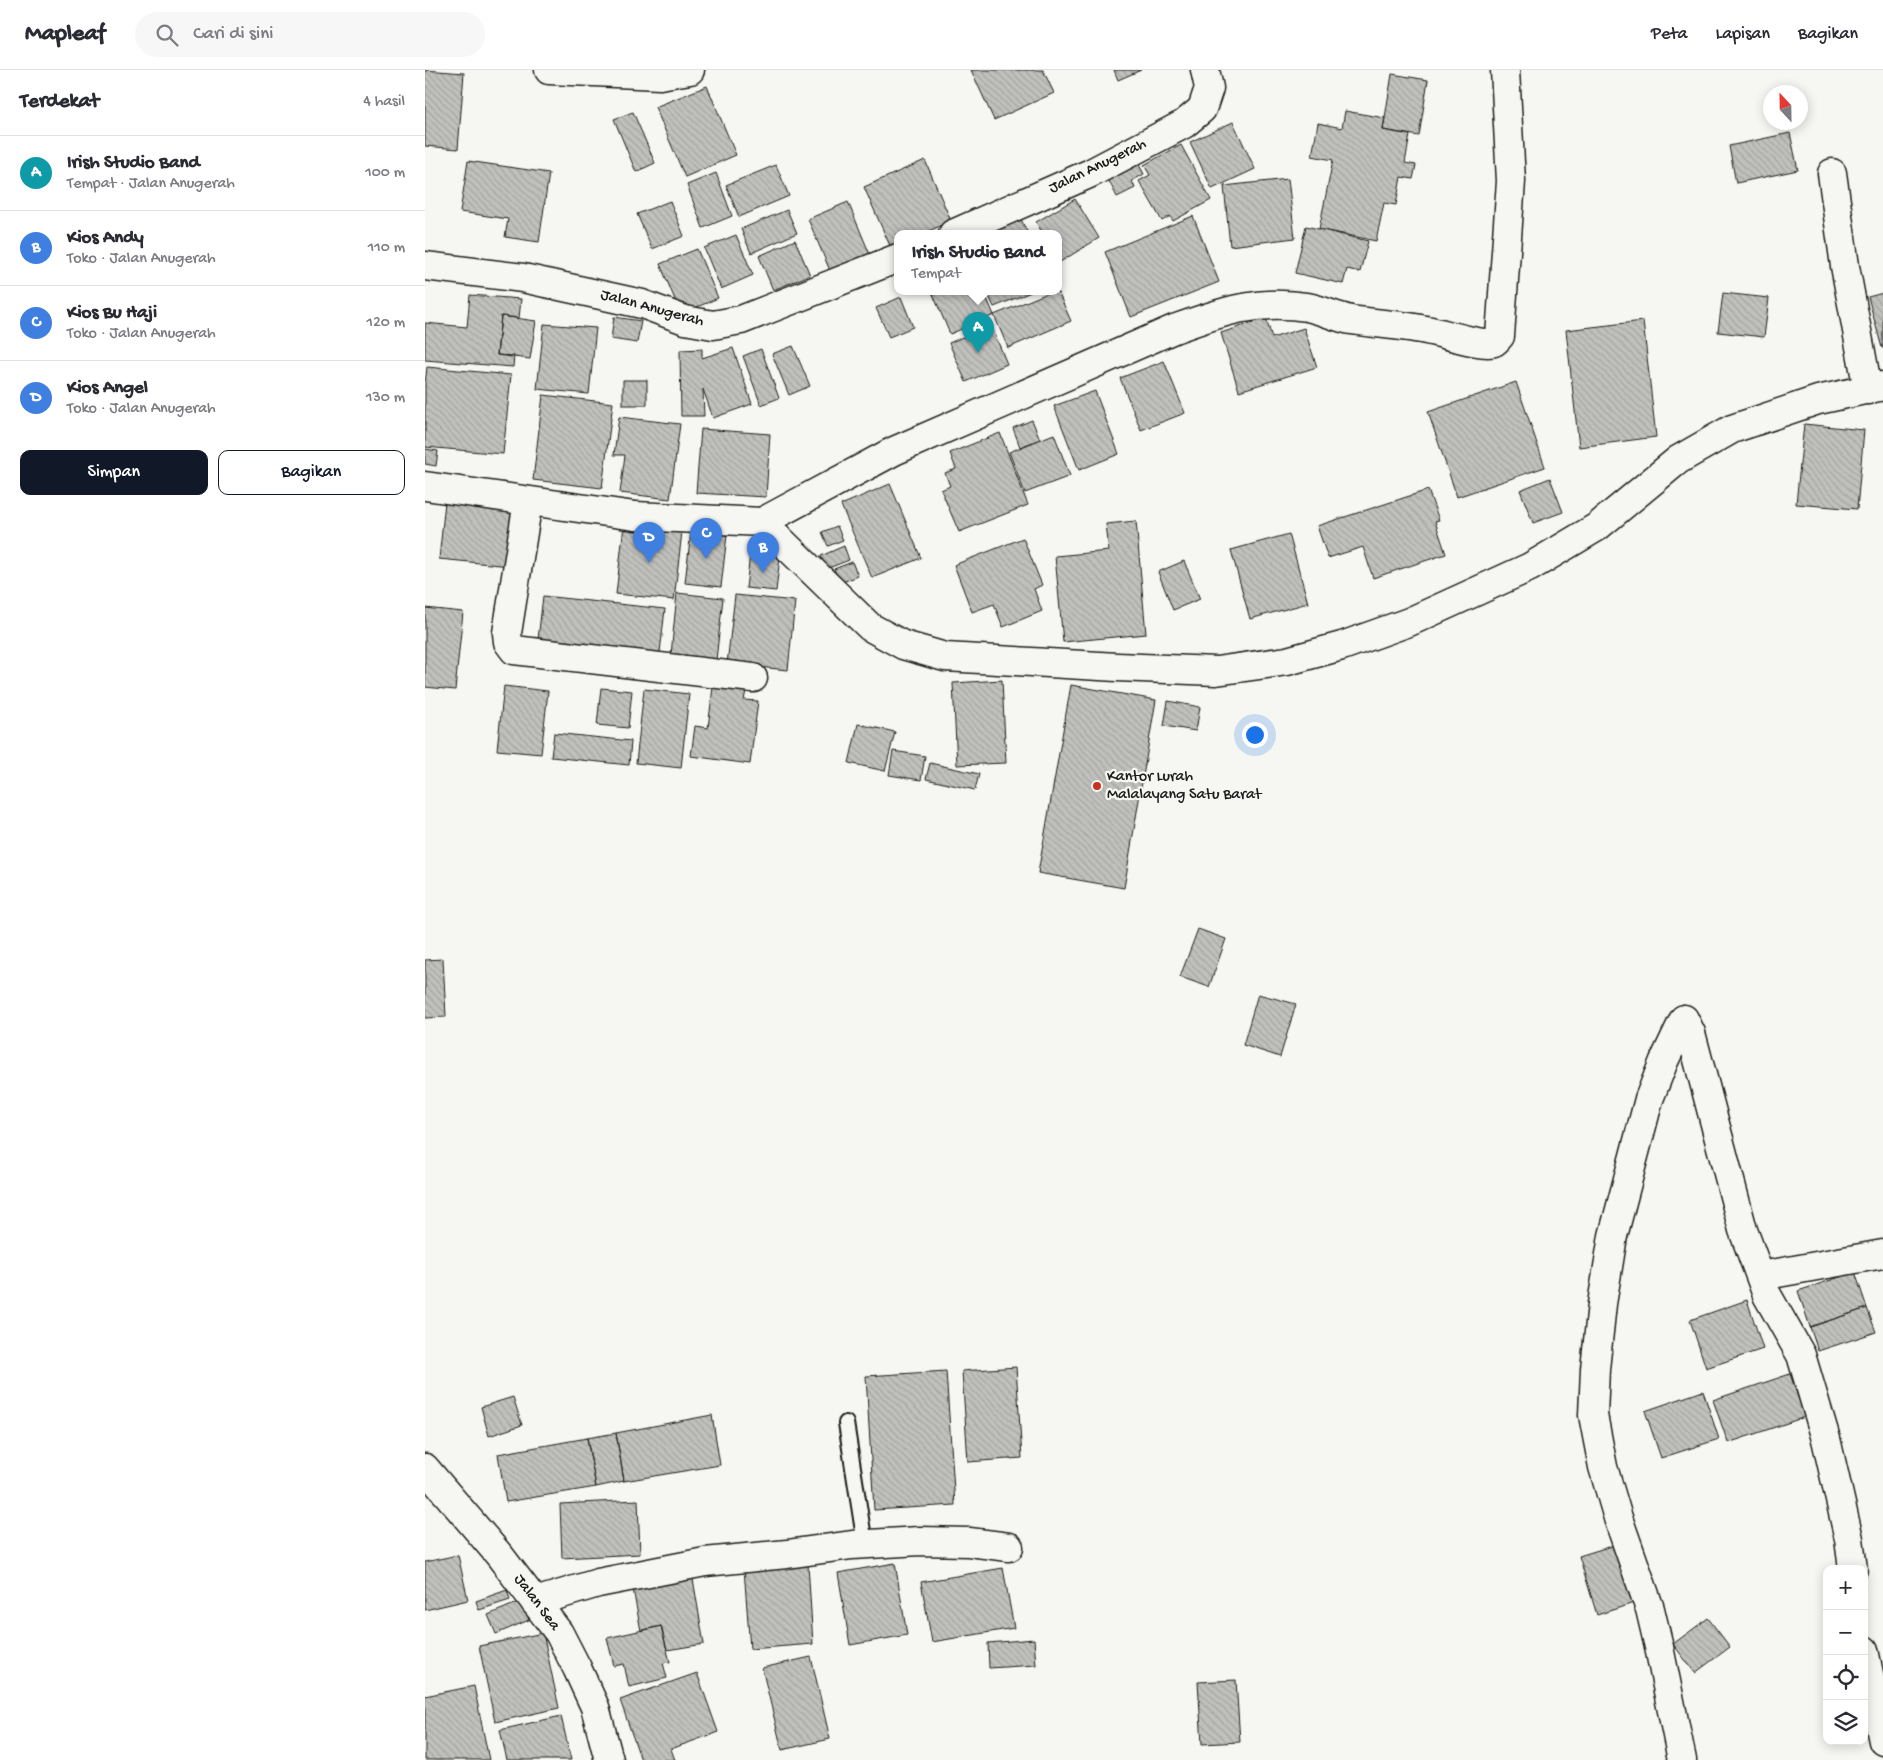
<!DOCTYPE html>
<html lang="id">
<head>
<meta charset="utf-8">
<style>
  body { margin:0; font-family:"Gochi Hand",sans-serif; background:#f7f7f7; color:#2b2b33 }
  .controls { position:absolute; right:15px; bottom:15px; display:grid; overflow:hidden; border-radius:10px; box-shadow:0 2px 12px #0003 }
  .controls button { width:45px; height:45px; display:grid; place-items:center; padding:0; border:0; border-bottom:1px solid #e1e1e2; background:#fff; color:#2b2b33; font:25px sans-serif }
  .compass { position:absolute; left:1338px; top:15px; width:45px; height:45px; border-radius:50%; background:#fff; box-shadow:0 2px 12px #0003; rotate:338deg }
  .you { position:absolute; left:829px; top:664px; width:18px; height:18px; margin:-12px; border:4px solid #fff; border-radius:50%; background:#1a73e8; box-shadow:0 0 0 8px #1a73e833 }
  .badge { display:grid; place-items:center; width:32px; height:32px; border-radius:50%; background:#111827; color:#fff; font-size:16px; font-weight:700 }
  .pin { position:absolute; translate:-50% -41px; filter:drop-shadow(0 1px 2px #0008) }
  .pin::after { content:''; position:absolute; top:26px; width:18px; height:15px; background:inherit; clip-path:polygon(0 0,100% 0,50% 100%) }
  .popup { position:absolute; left:469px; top:160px; width:168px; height:65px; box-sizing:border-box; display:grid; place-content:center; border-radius:10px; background:#fff; filter:drop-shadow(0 1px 4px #0005); font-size:16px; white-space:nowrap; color:#7c7c81 }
  .popup b { font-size:19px; color:#2b2b33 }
  .popup::after { content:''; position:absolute; left:50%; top:100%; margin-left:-10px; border:10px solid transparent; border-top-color:#fff }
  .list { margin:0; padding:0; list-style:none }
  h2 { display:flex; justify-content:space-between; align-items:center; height:65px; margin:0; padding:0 20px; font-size:21px }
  h2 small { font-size:16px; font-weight:400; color:#7c7c81 }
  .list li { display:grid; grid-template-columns:32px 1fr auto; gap:15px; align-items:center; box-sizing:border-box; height:75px; padding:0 20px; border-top:1px solid #e1e1e2 }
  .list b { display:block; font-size:19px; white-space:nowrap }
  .list p { margin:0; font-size:16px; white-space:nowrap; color:#7c7c81 }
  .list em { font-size:16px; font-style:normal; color:#7c7c81 }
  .actions { display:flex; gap:10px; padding:15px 20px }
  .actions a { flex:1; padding:11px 0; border:1px solid #111827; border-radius:10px; text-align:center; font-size:18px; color:#111827 }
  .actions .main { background:#111827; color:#fff }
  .icon { flex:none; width:28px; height:28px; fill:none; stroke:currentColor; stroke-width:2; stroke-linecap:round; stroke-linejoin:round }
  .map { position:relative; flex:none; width:1458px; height:1690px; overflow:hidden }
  header { display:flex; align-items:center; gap:30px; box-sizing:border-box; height:70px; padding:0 25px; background:#fff; border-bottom:1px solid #e1e1e2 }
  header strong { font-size:24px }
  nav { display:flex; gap:28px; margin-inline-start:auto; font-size:18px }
  .search { width:350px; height:45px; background:#f7f7f7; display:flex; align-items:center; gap:12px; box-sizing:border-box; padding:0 18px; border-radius:28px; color:#7c7c81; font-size:19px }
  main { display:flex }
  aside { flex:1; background:#fff }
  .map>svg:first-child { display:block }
  .building { fill:url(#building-back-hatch); stroke:#1c1c1c }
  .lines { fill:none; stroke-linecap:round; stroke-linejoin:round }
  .service-casing { stroke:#1c1c1c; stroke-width:18 }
  .minor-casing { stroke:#1c1c1c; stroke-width:31 }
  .tertiary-casing { stroke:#1c1c1c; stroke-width:31 }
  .secondary-casing { stroke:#1c1c1c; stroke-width:31 }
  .service { stroke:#f6f6f2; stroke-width:14 }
  .minor { stroke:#f6f6f2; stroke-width:28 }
  .tertiary { stroke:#f6f6f2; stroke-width:28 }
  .secondary { stroke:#f6f6f2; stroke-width:28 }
  .poi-dot { fill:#c8321e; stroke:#f6f6f2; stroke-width:2 }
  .labels { text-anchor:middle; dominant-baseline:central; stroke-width:4.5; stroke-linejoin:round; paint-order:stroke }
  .street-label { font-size:16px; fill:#1c1c1c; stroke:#f6f6f2 }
  .poi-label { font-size:16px; fill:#1c1c1c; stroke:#f6f6f2; text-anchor:start }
</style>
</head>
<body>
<header>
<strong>Mapleaf</strong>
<div class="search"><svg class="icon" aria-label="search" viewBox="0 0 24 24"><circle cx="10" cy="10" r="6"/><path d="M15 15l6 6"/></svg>Cari di sini</div>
<nav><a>Peta</a><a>Lapisan</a><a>Bagikan</a></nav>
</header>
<main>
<aside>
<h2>Terdekat<small>4 hasil</small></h2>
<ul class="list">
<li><span class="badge" style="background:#0f9aa8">A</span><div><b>Irish Studio Band</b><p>Tempat · Jalan Anugerah</p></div><em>100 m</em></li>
<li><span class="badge" style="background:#3f7fe0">B</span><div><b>Kios Andy</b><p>Toko · Jalan Anugerah</p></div><em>110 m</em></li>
<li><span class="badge" style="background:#3f7fe0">C</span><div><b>Kios Bu Haji</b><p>Toko · Jalan Anugerah</p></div><em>120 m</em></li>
<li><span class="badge" style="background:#3f7fe0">D</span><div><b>Kios Angel</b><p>Toko · Jalan Anugerah</p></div><em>130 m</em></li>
</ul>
<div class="actions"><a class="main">Simpan</a><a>Bagikan</a></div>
</aside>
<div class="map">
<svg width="1458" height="1690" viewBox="0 0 1458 1690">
  <defs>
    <pattern id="building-back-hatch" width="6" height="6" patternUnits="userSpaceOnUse" patternTransform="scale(1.25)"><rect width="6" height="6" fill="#c0c0bd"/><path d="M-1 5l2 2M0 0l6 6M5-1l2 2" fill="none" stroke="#a4a4a2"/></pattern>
  </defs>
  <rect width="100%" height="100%" fill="#f6f6f2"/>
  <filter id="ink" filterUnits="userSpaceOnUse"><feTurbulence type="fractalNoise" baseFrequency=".02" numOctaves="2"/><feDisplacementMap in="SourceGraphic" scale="10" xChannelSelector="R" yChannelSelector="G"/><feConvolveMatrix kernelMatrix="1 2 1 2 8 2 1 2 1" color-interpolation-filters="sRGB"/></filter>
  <g filter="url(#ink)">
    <path class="building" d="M0,0L39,3L33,79L0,76Z
      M546,0H618L629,23L569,50Z
      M689,0H716L693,10Z
      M967,4L1003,10L994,66L958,60Z
      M282,16L311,85L260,107L230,37Z
      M920,41L960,48L958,60L985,65L980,93L991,95L988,109L976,107L971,135L959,133L951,171L894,159L908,90L887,86L893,53L917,58Z
      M208,42L230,93L211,102L189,49Z
      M808,52L830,99L787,119L765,72Z
      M1365,63L1373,100L1311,113L1304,76Z
      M756,75L786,130L748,151L745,146L737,151L714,111L725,105L719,95Z
      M500,90L526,151L497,164H473V175L466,178L439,117Z
      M43,91L124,103L114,172L80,167L83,149L35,142Z
      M713,93L719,104L707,111L710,118L692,127L683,109Z
      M351,95L364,126L314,147L301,115Z
      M291,103L307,146L278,158L262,115Z
      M863,109L870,168L805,176L799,116Z
      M650,129L674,168L635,192L633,188V164H618L611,152Z
      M245,131L259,166L227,179L212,144Z
      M423,132L446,187L406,203L383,149Z
      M362,140L372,163L326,183L316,159Z
      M593,143L603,164H542Z
      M768,146L794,212L706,247L680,182Z
      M881,156L943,171L935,202L922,199L918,214L870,203Z
      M311,165L328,205L296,219L279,178Z
      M370,170L385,205L348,220L334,186Z
      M272,179L293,228L256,244L235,194Z
      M507,222H559L569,245L525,264Z
      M562,222H606L569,237Z
      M625,222H633L646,251L583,278L569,245Z
      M1298,223L1344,228L1339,267L1293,262Z
      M1458,223V278H1457L1443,227Z
      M45,225L96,229L94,248L76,246L72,285L89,286L88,297L0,290V253L42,257Z
      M476,227L488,257L464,267L451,238Z
      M76,246L111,251L105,289L72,285Z
      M189,247L216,251L212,273L186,269Z
      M841,248L847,268L879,258L892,297L814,321L796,263Z
      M1218,251L1231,367L1154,377L1141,260Z
      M119,254L171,258L164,324L112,319Z
      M566,255L582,294L541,312L524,273Z
      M368,276L385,316L364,325L347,284Z
      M308,278L327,334L288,348L278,319L279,346H256L255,280L277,279V288Z
      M336,279L354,328L336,335L318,286Z
      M739,291L760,343L716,360L695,308Z
      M2,297L86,305L78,384L0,377V314Z
      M198,310H222V335H198Z
      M1091,312L1120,397L1032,427L1003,342Z
      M670,321L694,384L654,400L629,336Z
      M118,325L188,333L177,418L108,410Z
      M194,347L255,354L245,429L195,423L200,385H189Z
      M607,350L615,369L595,377L588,358Z
      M1379,354L1439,360L1432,439L1371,434Z
      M276,359L345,364L341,427L271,423Z
      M575,363L603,435L534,462L516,420L525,416L520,403L531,399L525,383Z
      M629,364L645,406L600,423L584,382Z
      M0,379L13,381L11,396L0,394Z
      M1125,408L1138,442L1108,453L1095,420Z
      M465,414L496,488L447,508L416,435Z
      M1003,420L1014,450L1010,451L1021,484L948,508L938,477L903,488L892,456Z
      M20,432L91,439L85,496L14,489Z
      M711,451L721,564L638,572L630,486L684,481L681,454Z
      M199,455L257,462L249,530L191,524Z
      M412,456L418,470L403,476L397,462Z
      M266,461L302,465L296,517L260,513Z
      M864,464L883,533L825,549L806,480Z
      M598,468L617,515L609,519L617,541L578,557L569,534L547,542L529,495Z
      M419,476L424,490L401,499L396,486Z
      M325,484L355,487L351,521L321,518Z
      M759,491L775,529L748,540L733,502Z
      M427,492L433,506L415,513L409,499Z
      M252,523L298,528L291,590L246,585Z
      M310,525L370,531L363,600L302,594Z
      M118,526L240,539L234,591L112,578Z
      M0,538L38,542L30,620L0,617Z
      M577,610L581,693L532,695L528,613Z
      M646,615L731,630L699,818L613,803Z
      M79,616L123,621L116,684L72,680Z
      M288,617L321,621L319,630L333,631L325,694L266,686L270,656L283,658Z
      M176,618L207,621L203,658L172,655Z
      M219,619L264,624L256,698L211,693Z
      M743,631L775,637L771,661L739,656Z
      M433,654L470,662L460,701L424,693Z
      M129,663L206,671L204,695L126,687Z
      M468,681L500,686L496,710L464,705Z
      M505,693L554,704L550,720L501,709Z
      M773,859L801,869L784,917L755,907Z
      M18,889L21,947L0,948V890Z
      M833,924L871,934L855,987L818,975Z
      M1430,1202L1442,1238L1385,1257L1373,1221Z
      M1322,1230L1338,1279L1281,1298L1265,1250Z
      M1442,1238L1451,1262L1393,1281L1385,1257Z
      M591,1297L597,1388L543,1392L537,1301Z
      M521,1301L530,1435L449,1440L441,1306Z
      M1365,1304L1380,1347L1303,1373L1288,1330Z
      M1278,1321L1294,1369L1236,1388L1220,1341Z
      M88,1327L97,1355L64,1366L56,1337Z
      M287,1345L295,1395L199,1411L191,1363Z
      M191,1363L199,1411L171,1417L162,1368Z
      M162,1368L171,1417L81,1432L73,1384Z
      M213,1430L215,1484L137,1488L135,1434Z
      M1196,1473L1215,1531L1172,1545L1154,1486Z
      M33,1485L43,1530L0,1540V1492Z
      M470,1493L482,1565L425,1575L413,1503Z
      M383,1494L388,1574L325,1579L319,1499Z
      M578,1498L589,1558L507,1572L496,1512Z
      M267,1503L279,1574L242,1580L236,1556L216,1561L207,1514Z
      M82,1520L85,1530L54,1540L51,1531Z
      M97,1531L104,1550L71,1564L63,1545Z
      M1283,1548L1305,1577L1270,1603L1248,1574Z
      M236,1556L245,1592L238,1593L242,1608L204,1617L199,1594L189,1596L182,1568Z
      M118,1563L134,1638L70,1652L54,1576Z
      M609,1569L611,1595L564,1598L563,1573Z
      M386,1587L405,1669L357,1680L337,1598Z
      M272,1603L293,1662L246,1679L250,1690H216L195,1630Z
      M811,1610L815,1672L777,1674L773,1612Z
      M49,1616L64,1690H0V1626Z
      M136,1646L146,1690H82L75,1660Z"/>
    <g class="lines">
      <g class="service-casing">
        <path id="service" d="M421,1353L440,1474"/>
      </g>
      <g class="minor-casing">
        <path id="minor" d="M124,0L235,5L265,0
          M1407,103L1420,196L1443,320
          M528,164L666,103L759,54L777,39L784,18L780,0
          M0,196L98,208L217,234L260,250L288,255L316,250L473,188
          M103,431L82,563L83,572L89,580L328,608
          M337,452L469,381L749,259C796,242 832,229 882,237C897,240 911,247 926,250C953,254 980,255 1006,261C1018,263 1060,277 1069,272C1072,270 1073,268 1075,266L1086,111L1080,0
          M1259,949L1266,963L1318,1160L1342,1225L1376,1285L1401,1369L1424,1469L1428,1499
          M1336,1206L1458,1184
          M110,1532L173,1513L280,1492L362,1484L427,1475L495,1471L544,1472L584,1477
          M1439,1580L1458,1671
          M1257,1690L1234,1577L1225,1539L1193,1448L1178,1397L1168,1345L1170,1299L1177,1234L1188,1166L1224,1029L1239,991L1259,949"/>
      </g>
      <g class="tertiary-casing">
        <path id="tertiary" d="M0,416L210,446L337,452L445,557L478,575L520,587L692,597L791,601L862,591L917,576L984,552L1105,497L1172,457L1253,390L1307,359L1393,330L1458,316"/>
      </g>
      <g class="secondary-casing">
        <path id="secondary" d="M0,1398L75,1486L134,1563L152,1598L170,1637L184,1690"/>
      </g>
      <use href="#service" class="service"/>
      <use href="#minor" class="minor"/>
      <use href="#tertiary" class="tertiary"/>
      <use href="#secondary" class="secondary"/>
    </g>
  </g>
  <circle class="poi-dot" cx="672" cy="716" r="5"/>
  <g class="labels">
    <g class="street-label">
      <text transform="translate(673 97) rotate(-26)">Jalan Anugerah</text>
      <text transform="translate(227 239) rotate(15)">Jalan Anugerah</text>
      <text transform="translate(111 1533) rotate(53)">Jalan Sea</text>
    </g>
    <g class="poi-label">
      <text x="682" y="707">Kantor Lurah<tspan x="682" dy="18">Malalayang Satu Barat</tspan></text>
    </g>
  </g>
</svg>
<div class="controls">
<button>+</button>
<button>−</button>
<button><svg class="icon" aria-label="locate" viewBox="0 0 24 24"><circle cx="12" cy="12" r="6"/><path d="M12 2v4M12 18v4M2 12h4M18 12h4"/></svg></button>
<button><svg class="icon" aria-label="layers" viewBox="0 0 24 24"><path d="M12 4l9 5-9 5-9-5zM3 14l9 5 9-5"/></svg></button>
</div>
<svg class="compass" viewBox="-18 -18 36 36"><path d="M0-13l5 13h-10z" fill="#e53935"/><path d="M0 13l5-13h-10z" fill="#7c7c81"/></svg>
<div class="you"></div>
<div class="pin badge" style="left:553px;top:283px;background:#0f9aa8">A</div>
<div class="popup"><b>Irish Studio Band</b>Tempat</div>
<div class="pin badge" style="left:338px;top:503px;background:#3f7fe0">B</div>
<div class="pin badge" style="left:281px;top:489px;background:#3f7fe0">C</div>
<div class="pin badge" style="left:224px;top:493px;background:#3f7fe0">D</div>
</div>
</main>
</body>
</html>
